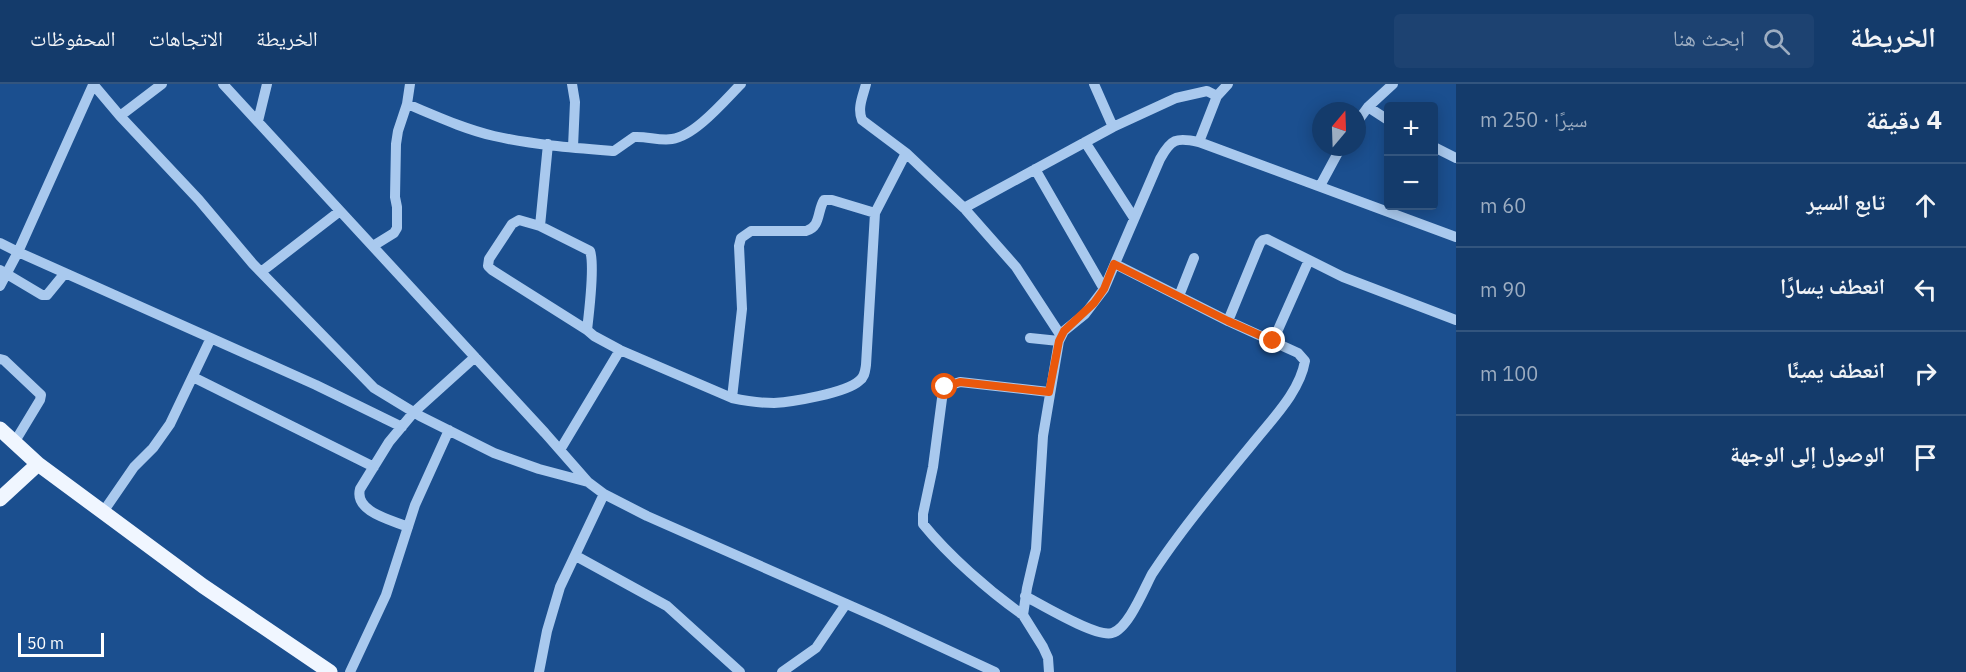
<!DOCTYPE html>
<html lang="ar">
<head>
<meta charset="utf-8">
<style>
  body { margin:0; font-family:"IBM Plex Sans","Noto Naskh Arabic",sans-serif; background:#1d4271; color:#f1f3f6; direction:rtl }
  .controls { position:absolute; right:18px; top:18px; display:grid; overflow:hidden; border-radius:6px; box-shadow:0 3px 15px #0003 }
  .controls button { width:54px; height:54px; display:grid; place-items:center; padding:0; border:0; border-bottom:2px solid #33557e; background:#143b6b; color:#f1f3f6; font:30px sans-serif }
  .compass { position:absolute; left:1312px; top:18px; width:54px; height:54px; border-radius:50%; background:#143b6b; box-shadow:0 3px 15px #0003; rotate:19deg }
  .scale { position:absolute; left:18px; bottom:15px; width:86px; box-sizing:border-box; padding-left:6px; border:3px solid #fff; border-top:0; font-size:16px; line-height:21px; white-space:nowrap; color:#fff; -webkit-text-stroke:4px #1b4f8f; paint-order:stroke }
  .stop { position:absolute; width:18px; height:18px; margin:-14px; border:4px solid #ea580c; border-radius:50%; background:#fff }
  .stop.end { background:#ea580c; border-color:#fff; box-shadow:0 2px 6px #0008 }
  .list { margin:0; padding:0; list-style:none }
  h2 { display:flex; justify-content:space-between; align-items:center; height:78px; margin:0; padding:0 24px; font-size:26px }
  h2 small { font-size:20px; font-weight:400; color:#9dadc1 }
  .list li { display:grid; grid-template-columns:39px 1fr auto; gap:18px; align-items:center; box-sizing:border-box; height:84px; padding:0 24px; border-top:2px solid #33557e }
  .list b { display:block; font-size:22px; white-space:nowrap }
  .list em { font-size:20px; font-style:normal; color:#9dadc1 }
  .icon { flex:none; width:33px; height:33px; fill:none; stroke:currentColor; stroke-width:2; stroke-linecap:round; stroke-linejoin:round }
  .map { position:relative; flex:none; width:1456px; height:588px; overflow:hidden; direction:ltr }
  header { display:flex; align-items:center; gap:36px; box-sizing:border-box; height:84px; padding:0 30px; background:#143b6b; border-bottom:2px solid #33557e }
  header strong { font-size:28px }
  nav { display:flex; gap:33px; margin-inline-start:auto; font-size:21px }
  .search { width:420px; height:54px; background:#1d4271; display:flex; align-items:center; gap:15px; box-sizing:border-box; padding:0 21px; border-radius:6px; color:#9dadc1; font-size:22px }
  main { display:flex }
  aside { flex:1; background:#143b6b }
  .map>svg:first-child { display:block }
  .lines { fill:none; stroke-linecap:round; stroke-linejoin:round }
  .minor { stroke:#a9c9ee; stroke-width:10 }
  .major { stroke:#f0f6ff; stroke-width:15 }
  .route { stroke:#ea580c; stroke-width:8 }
</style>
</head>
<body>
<header>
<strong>الخريطة</strong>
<div class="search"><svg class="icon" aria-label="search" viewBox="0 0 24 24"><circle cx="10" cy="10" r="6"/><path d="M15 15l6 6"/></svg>ابحث هنا</div>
<nav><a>الخريطة</a><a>الاتجاهات</a><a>المحفوظات</a></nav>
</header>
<main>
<aside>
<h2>4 دقيقة<small>سيرًا · 250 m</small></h2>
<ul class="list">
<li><svg class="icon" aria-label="ahead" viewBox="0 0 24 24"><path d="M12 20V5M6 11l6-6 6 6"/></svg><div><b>تابع السير</b></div><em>60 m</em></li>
<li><svg class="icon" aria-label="left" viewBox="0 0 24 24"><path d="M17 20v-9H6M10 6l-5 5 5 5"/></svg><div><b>انعطف يسارًا</b></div><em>90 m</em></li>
<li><svg class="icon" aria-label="right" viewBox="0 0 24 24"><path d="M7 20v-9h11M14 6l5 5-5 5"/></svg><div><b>انعطف يمينًا</b></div><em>100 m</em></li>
<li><svg class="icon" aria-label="arrive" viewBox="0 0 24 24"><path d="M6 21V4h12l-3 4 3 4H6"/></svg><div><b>الوصول إلى الوجهة</b></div></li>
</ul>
</aside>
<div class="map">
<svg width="1456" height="588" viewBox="0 0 1456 588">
  <rect width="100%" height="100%" fill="#1b4f8f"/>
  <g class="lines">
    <path class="minor" d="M93,0L120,32L199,116L253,180L374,304L420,332L494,369L539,385L588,398
      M223,0L545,349L588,398L604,410L647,432L883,536L995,588
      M572,0L575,18L573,63
      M866,0C863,12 857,24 862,36L906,69L964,124L1016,183L1061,252
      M1094,0L1113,43L1176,14L1207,7L1217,12
      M407,20C436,32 464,45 494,52C533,61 575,64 614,67L634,53C647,52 659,57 672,55C695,52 725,16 741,0
      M1368,23L1388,36
      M120,32L162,0
      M258,37L267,0
      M1357,38L1368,23L1393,0
      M1085,58L1134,134
      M1199,58L1217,12L1228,0
      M548,60L540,142L590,167C595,181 589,229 587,246L594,252L620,266L732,314C746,317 760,319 774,319C792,318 846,309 859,297C865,293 865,287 866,281L875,129L906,69
      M1434,63L1456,74
      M1035,85L1104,205
      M1320,102L1341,63
      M964,124L1113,43
      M540,142L519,136L512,140L489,175L488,182L492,186L587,246
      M0,159L18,168L93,1
      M373,162L394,149L397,144V123L395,113L396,60L398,47L407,20L410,0
      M0,186L42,211H47L65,189
      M261,188L340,127
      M0,202L18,168L316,301L402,343
      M1179,212L1194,174
      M1228,237L1260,159L1263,156L1267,155L1343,193L1456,236
      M1030,254L1059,257
      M1273,257L1309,176
      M0,275L4,276L41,311L40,316L14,359
      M193,293L374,383
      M732,314L742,225L739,162L741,154L751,147H806C821,143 817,127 824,116H832L875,129
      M560,366L620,266
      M103,428L134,383L153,364L170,340L211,254
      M408,443C392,436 354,428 360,405L389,358L414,328L475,273
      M576,472L667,522L740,588
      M1025,512C1042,521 1097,554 1112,549C1128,545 1144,505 1152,490C1160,478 1169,465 1178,453C1203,419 1231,386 1258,353C1276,331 1300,306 1305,277L1298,269L1228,237L1115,180
      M1023,531C989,507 949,472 923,440V430L933,383L943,307L945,303L960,298L1049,308
      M350,588L386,511L415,421L449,346
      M539,588L547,547L560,503L604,410
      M782,588L816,564L846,520
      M1049,588L1048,574L1043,563L1023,531L1027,504L1036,465L1043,352L1059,257L1064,247L1085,230L1104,205L1160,75C1171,55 1176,53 1199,58L1456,153"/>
    <path class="major" d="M0,345L38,380L103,428L203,502L330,588
      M0,415L38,380"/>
  </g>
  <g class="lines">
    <path class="route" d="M945,303L960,298L1049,308L1059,257L1064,247L1094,219L1104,205L1114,180L1228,237L1273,257"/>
  </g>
</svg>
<div class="controls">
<button>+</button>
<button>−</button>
</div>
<svg class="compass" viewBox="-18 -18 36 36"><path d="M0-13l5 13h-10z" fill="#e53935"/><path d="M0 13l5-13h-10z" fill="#9dadc1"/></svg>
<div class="scale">50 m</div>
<div class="stop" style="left:945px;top:303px"></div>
<div class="stop end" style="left:1273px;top:257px"></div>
</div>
</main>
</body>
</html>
